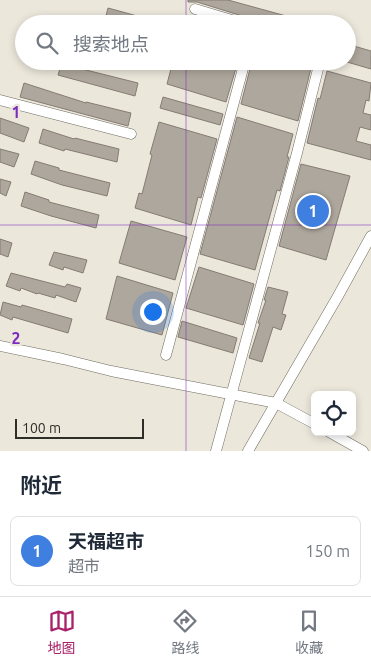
<!DOCTYPE html>
<html lang="zh">
<head>
<meta charset="utf-8">
<style>
  body { margin:0; font-family:Ubuntu,"Noto Sans SC",sans-serif; background:#f2f2f3; color:#1f2937 }
  .controls { position:absolute; right:15px; bottom:15px; display:grid; overflow:hidden; border-radius:8px; box-shadow:0 2px 8px #0003 }
  .controls button { width:45px; height:45px; display:grid; place-items:center; padding:0; border:0; border-bottom:1px solid #e0e1e3; background:#fff; color:#1f2937; font:25px sans-serif }
  .scale { position:absolute; left:15px; bottom:12px; width:129px; box-sizing:border-box; padding-left:5px; border:2px solid #2f2d28; border-top:0; font-size:14px; line-height:18px; white-space:nowrap; color:#2f2d28; -webkit-text-stroke:4px #ece7db; paint-order:stroke }
  .you { position:absolute; left:152px; top:311px; width:18px; height:18px; margin:-12px; border:4px solid #fff; border-radius:50%; background:#1a73e8; box-shadow:0 0 0 8px #1a73e833 }
  .badge { display:grid; place-items:center; width:32px; height:32px; border-radius:50%; background:#a92169; color:#fff; font-size:16px; font-weight:700 }
  .pin { position:absolute; translate:-50% -50%; border:2px solid #fff; box-shadow:0 1px 5px #0006 }
  .list { margin:0; padding:0; list-style:none }
  h2 { display:flex; justify-content:space-between; align-items:center; height:65px; margin:0; padding:0 20px; font-size:21px }
  h2 small { font-size:16px; font-weight:400; color:#747a83 }
  .list li { display:grid; grid-template-columns:32px 1fr auto; gap:15px; align-items:center; box-sizing:border-box; height:70px; margin:0 10px 10px; padding:0 10px; border:1px solid #e0e1e3; border-radius:8px }
  .list b { display:block; font-size:19px; white-space:nowrap }
  .list p { margin:0; font-size:16px; white-space:nowrap; color:#747a83 }
  .list em { font-size:16px; font-style:normal; color:#747a83 }
  .icon { flex:none; width:28px; height:28px; fill:none; stroke:currentColor; stroke-width:2; stroke-linecap:round; stroke-linejoin:round }
  .map { position:relative; flex:none; width:371px; height:451px; overflow:hidden }
  .search { position:absolute; background:#fff; box-shadow:0 2px 8px #0003; left:15px; right:15px; top:15px; height:55px; display:flex; align-items:center; gap:12px; box-sizing:border-box; padding:0 18px; border-radius:28px; color:#747a83; font-size:19px }
  .sheet { height:145px; background:#fff }
  nav { display:flex; justify-content:space-around; align-items:center; box-sizing:border-box; height:70px; border-top:1px solid #e0e1e3; background:#fff; font-size:14px; color:#747a83 }
  nav a { display:grid; justify-items:center; gap:2px }
  nav .on { color:#a92169 }
  .map>svg:first-child { display:block }
  .building { fill:#aea79d; stroke:#847c73 }
  .lines { fill:none; stroke-linecap:round; stroke-linejoin:round }
  .minor-casing { stroke:#6f6b60; stroke-width:11 }
  .minor { stroke:#fff; stroke-width:10 }
  .grid { fill:none; stroke:#7b2cbf; stroke-width:1; stroke-opacity:0.55 }
  .grid-label { font-size:16px; text-anchor:middle; font-weight:bold; fill:#7b2cbf; stroke:#ece7db; stroke-width:4.5; stroke-linejoin:round; paint-order:stroke }
</style>
</head>
<body>
<div class="map">
<svg width="371" height="451" viewBox="0 0 371 451">
  <rect width="100%" height="100%" fill="#ece7db"/>
  <path class="building" d="M188,0H228L308,22V24H268L197,2H188Z
    M108,8L159,22V24H118L105,20Z
    M347,44L371,51V69L347,62Z
    M173,61H213L236,68L226,102L167,84Z
    M252,61H304L312,64L298,121L241,104Z
    M62,62L86,70L138,83L135,96L58,75Z
    M327,71L371,83L369,101L366,100L363,113L371,115V130L360,127L356,141L371,145V160L307,143L318,98L320,99Z
    M24,83L86,103V102L131,113L128,126L20,97Z
    M163,97L223,114L220,125L160,108Z
    M237,117L293,134L287,157H289L280,191L277,190L255,270L200,254Z
    M0,118L29,128L24,142L0,133Z
    M159,122L217,139L201,198L198,197L191,225L135,208L139,193L142,194L152,155L150,154Z
    M43,129L74,139L75,138L119,149L117,162L65,149L64,151L39,143Z
    M0,149L19,154L14,167L0,162Z
    M35,161L59,168V170L110,183L107,196L62,185L31,174Z
    M301,164L350,176L326,260L279,246Z
    M0,179L11,182L6,196L0,193Z
    M25,192L49,200V202L99,215L96,228L51,216L21,206Z
    M131,221L187,237L175,280L119,263Z
    M0,239L12,243L8,257L0,254Z
    M54,252L87,260L83,273L64,267L63,270L49,265Z
    M199,267L254,284L243,325L186,308Z
    M11,273L65,287L67,284L81,288L76,302L56,295L55,298L38,293L37,294L21,288L20,291L6,286Z
    M117,276L173,293L162,335L106,319Z
    M268,287L288,292L282,314L286,315L281,330L273,327L262,362L249,358L260,323H258L266,300H264Z
    M3,302L21,307L22,305L72,319L68,333L13,317L12,320L0,315Z
    M182,321L237,338L233,353L178,337Z"/>
  <g class="lines">
    <g class="minor-casing">
      <path id="minor" d="M195,9L245,24
        M0,100L131,134
        M0,346L63,359L111,371L276,403L315,424
        M166,355L245,61
        M329,432L363,451
        M216,451L297,153L320,61
        M248,451L338,296L371,236"/>
    </g>
    <use href="#minor" class="minor"/>
  </g>
  <path class="grid" d="M186,0V24M186,61V451M0,225H371"/>
  <g class="grid-label">
    <text x="16" y="118">1</text>
    <text x="16" y="344">2</text>
  </g>
</svg>
<div class="controls">
<button><svg class="icon" aria-label="locate" viewBox="0 0 24 24"><circle cx="12" cy="12" r="6"/><path d="M12 2v4M12 18v4M2 12h4M18 12h4"/></svg></button>
</div>
<div class="scale">100 m</div>
<div class="you"></div>
<div class="pin badge" style="left:313px;top:211px;background:#3f7fe0">1</div>
<div class="search"><svg class="icon" aria-label="search" viewBox="0 0 24 24"><circle cx="10" cy="10" r="6"/><path d="M15 15l6 6"/></svg>搜索地点</div>
</div>
<section class="sheet">
<h2>附近<small></small></h2>
<ul class="list">
<li><span class="badge" style="background:#3f7fe0">1</span><div><b>天福超市</b><p>超市</p></div><em>150 m</em></li>
</ul>
</section>
<nav>
<a class="on"><svg class="icon" aria-label="map" viewBox="0 0 24 24"><path d="M3 6l6-2 6 2 6-2v14l-6 2-6-2-6 2zM9 4v14M15 6v14"/></svg>地图</a>
<a><svg class="icon" aria-label="directions" viewBox="0 0 24 24"><path d="M12 3l9 9-9 9-9-9zM9 14v-3h6M13 9l2 2-2 2"/></svg>路线</a>
<a><svg class="icon" aria-label="saved" viewBox="0 0 24 24"><path d="M7 4h10v16l-5-4-5 4z"/></svg>收藏</a>
</nav>
</body>
</html>
